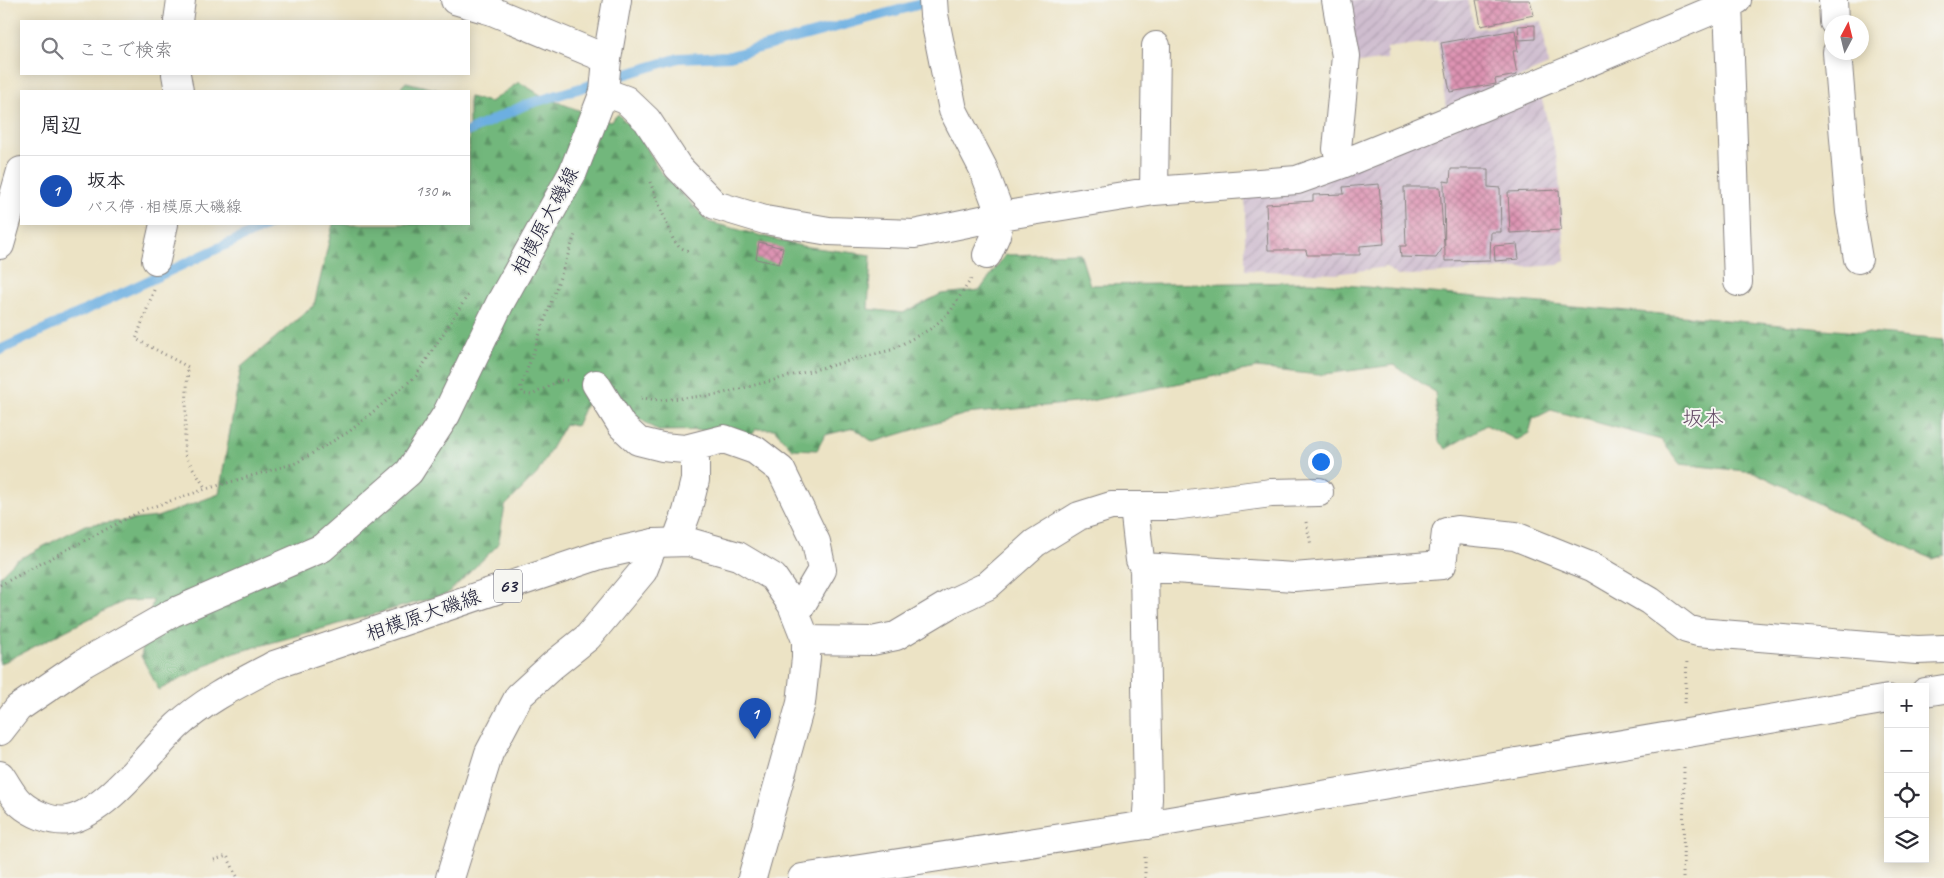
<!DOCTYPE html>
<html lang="ja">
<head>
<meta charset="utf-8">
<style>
	body { margin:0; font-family:Caveat,"Klee One",sans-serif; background:#f7f7f7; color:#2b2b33 }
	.controls { position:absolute; right:15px; bottom:15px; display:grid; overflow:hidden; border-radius:0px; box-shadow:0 2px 12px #0003 }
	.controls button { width:45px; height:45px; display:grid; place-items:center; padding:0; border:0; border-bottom:1px solid #e1e1e2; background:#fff; color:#2b2b33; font:25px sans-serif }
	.compass { position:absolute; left:1824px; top:15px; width:45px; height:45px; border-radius:50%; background:#fff; box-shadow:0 2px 12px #0003; rotate:7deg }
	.you { position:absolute; left:1320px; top:461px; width:18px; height:18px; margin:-12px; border:4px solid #fff; border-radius:50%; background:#1a73e8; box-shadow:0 0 0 8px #1a73e833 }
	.badge { display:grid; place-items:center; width:32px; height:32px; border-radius:50%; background:#0b8043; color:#fff; font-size:16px; font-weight:700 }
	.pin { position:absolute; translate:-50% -41px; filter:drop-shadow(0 1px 2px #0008) }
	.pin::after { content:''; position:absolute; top:26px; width:18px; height:15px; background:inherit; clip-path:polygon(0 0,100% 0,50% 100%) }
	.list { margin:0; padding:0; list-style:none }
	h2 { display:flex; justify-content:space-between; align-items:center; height:65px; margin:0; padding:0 20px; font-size:21px }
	h2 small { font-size:16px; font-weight:400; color:#7c7c81 }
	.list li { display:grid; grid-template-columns:32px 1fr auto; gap:15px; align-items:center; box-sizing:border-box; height:70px; padding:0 20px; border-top:1px solid #e1e1e2 }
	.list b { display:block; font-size:19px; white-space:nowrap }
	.list p { margin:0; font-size:16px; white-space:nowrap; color:#7c7c81 }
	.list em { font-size:16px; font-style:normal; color:#7c7c81 }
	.icon { flex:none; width:28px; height:28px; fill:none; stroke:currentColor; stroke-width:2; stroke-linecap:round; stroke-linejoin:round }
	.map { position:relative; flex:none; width:1944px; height:878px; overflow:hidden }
	.search { position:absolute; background:#fff; box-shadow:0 2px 12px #0003; left:20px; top:20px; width:450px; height:55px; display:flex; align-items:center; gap:12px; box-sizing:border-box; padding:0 18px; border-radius:0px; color:#7c7c81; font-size:19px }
	.panel { position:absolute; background:#fff; box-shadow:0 2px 12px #0003; left:20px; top:90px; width:450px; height:135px; border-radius:0px }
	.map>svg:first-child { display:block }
</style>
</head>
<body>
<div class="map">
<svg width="1944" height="878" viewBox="0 0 1944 878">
	<defs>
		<pattern id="industrial-furrows" width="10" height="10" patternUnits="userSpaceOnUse" patternTransform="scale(1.25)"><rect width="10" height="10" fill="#cfbdcf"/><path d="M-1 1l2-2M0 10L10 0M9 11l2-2" fill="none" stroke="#b1a2b3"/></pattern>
		<pattern id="forest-firs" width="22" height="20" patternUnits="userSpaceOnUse" patternTransform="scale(1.25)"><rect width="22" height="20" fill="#72b77b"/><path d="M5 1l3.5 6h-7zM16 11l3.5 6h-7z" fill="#5d9466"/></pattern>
		<pattern id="building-cross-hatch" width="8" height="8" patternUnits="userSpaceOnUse" patternTransform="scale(1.25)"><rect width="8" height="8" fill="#dd93b2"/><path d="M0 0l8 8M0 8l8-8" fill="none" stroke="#b37892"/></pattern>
	</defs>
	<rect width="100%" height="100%" fill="#f6f6f2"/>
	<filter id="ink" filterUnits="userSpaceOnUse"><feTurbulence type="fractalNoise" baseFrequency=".02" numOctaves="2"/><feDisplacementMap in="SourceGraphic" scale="10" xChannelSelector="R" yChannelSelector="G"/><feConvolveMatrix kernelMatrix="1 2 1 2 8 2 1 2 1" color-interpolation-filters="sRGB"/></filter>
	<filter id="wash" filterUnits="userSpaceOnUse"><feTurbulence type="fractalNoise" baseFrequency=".0096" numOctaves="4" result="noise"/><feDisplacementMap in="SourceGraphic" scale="20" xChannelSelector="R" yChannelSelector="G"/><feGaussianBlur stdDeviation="1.12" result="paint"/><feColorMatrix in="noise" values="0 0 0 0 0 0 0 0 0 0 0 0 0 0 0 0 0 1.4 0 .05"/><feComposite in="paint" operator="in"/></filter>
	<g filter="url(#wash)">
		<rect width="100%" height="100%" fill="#ece3c5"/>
		<path fill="url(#industrial-furrows)" d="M1339,0H1468L1475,29L1542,21L1548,65L1446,110L1438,41L1387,48V59L1352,64Z
			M1540,92L1558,164L1565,260L1558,265L1397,276L1386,267L1336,274L1245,270V194Z"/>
		<path fill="url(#forest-firs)" stroke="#4a6c5b" d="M406,82L443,91H397Z
			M519,82L544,97L610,122L618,114L640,136L659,170L709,222L801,246L871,255L868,309L903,313L941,294L980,290L1005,255L1080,253L1090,285L1312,282L1944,340V555L1932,559L1754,472L1680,464L1661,440L1551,410L1533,419L1529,433L1517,440L1486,425L1446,449L1439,442L1435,392L1394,365L1318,375L1256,368L1085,402L966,414L873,442L854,428L825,435L817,450L792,449L774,429H756L751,437L725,430L658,431L633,414L591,393L576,426L565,424L537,474L505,506L498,545L447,594L227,655L159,690L141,656L153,600L124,601L0,664V576L15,561L85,525L157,517L219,494L241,367L314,305L333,224H469V97L490,102Z"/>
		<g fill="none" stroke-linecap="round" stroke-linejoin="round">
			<path stroke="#6cafe1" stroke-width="10" d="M469,131L525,105L679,58L730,56L932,1
				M0,350L270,224"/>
		</g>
		<g id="blocks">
			<path fill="url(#building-cross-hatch)" d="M1476,0H1530L1534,15L1481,26Z
				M1535,25V39L1519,40L1518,26Z
				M1515,30L1518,51H1513L1517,75L1495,79L1496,84L1450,92L1441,43Z
				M1451,169H1488V187L1500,188L1501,232H1491L1490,260L1445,261L1444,181L1450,182Z
				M1379,184L1384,244L1360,246V255H1307L1306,250H1268L1266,204L1313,201V195L1344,194L1343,187Z
				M1404,187H1440L1444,246L1436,258L1401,257L1400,246H1406Z
				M1559,190L1561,230L1510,233L1508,192Z
				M759,242L783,248L779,264L756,259Z
				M1517,244L1519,259L1495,261L1494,246Z"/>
		</g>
	</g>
	<g filter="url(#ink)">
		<use href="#blocks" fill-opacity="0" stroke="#878280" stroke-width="1"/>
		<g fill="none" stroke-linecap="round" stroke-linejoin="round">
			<g stroke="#878280" stroke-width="30">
				<path id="minor" d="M455,0L492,11L607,59
					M933,0L934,15L953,110L983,168L1001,216L996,235L987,255
					M1336,0L1346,56L1337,149L1342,164
					M1833,0L1834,22
					M1728,3L1738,282
					M178,21L181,0
					M1837,52L1850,212L1858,259
					M176,74L179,91
					M604,92L626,100L647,120L678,167L715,205L765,220L829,231L914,234L1001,216L1154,191L1297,180L1342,164L1482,107L1737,0
					M1154,191L1156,46
					M0,245L21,171
					M156,260L164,224
					M596,384L622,426L638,441L662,447L685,449L724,439L755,450L781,470L816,542L822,570L796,614
					M1134,507L1140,560L1144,567L1148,799L1146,825
					M676,542L687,512L695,480V447
					M1144,567L1294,577L1442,565L1446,532L1457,530L1515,536L1592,567L1650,601L1687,629L1698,632L1917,650L1944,649
					M806,640L872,641L896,636L953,602L987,586L1035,543L1079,516L1111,506H1173L1271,493L1319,492
					M1925,692L1944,689
					M450,878L489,753L519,696L553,665L588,637L643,571L654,543
					M802,878L1146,825L1888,699"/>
			</g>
			<g stroke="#878280" stroke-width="30">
				<path id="major" d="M0,731L18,708L84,663L172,613L322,548L409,472L446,415L500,303L573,172L604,92L607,59L617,0
					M0,775C6,783 12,796 20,803C31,813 53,823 68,820C107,812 149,753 177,726C205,700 240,683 274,665L600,555L654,543L689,542L738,556L773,577L792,605L806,640V658L801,703L752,878"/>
			</g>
			<path stroke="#878280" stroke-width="3" stroke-dasharray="1 4" stroke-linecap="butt" d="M650,182L673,239L679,247L688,251
				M154,290L136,339L188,367L184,454L206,489
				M567,380H560L532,395L523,394L521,387L575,235
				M641,398L660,400L716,395L891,350L932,328L950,312L971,279
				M1306,522L1311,545
				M0,585L143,510L206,489L296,463L350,431L416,376L468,295
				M1685,703L1687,660
				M214,860L227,856L238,878
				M1145,878V856
				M1683,878L1684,765"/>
			<use href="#minor" stroke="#fff" stroke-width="28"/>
			<use href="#major" stroke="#fff" stroke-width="28"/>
		</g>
	</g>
	<g text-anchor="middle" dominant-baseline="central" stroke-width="4" stroke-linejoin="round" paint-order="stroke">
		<rect fill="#f6f6f2" stroke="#626272" stroke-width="1" x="494" y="569.5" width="28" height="33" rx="4"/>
		<g font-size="19" font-weight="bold" fill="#22223b">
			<text x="508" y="586">63</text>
		</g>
		<g font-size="20" fill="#22223b" stroke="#f6f6f2">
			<text transform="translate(545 221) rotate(-62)">相模原大磯線</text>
			<text transform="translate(423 615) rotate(-19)">相模原大磯線</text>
		</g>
		<g font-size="21" fill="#634a65" stroke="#f6f6f2">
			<text x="1703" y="418">坂本</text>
		</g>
	</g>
</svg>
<div class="controls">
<button>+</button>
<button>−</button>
<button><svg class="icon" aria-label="locate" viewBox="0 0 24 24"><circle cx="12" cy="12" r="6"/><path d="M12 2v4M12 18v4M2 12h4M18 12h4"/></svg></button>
<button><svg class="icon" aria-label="layers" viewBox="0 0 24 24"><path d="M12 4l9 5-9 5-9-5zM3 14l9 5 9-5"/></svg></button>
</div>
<svg class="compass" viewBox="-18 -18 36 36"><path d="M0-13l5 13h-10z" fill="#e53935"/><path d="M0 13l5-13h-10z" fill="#7c7c81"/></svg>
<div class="you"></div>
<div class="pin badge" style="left:755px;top:739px;background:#1a4fb4">1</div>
<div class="search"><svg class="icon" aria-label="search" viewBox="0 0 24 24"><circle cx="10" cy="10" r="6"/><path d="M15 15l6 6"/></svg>ここで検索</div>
<section class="panel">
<h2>周辺<small></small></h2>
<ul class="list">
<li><span class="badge" style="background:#1a4fb4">1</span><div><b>坂本</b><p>バス停 · 相模原大磯線</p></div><em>130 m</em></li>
</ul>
</section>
</div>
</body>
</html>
